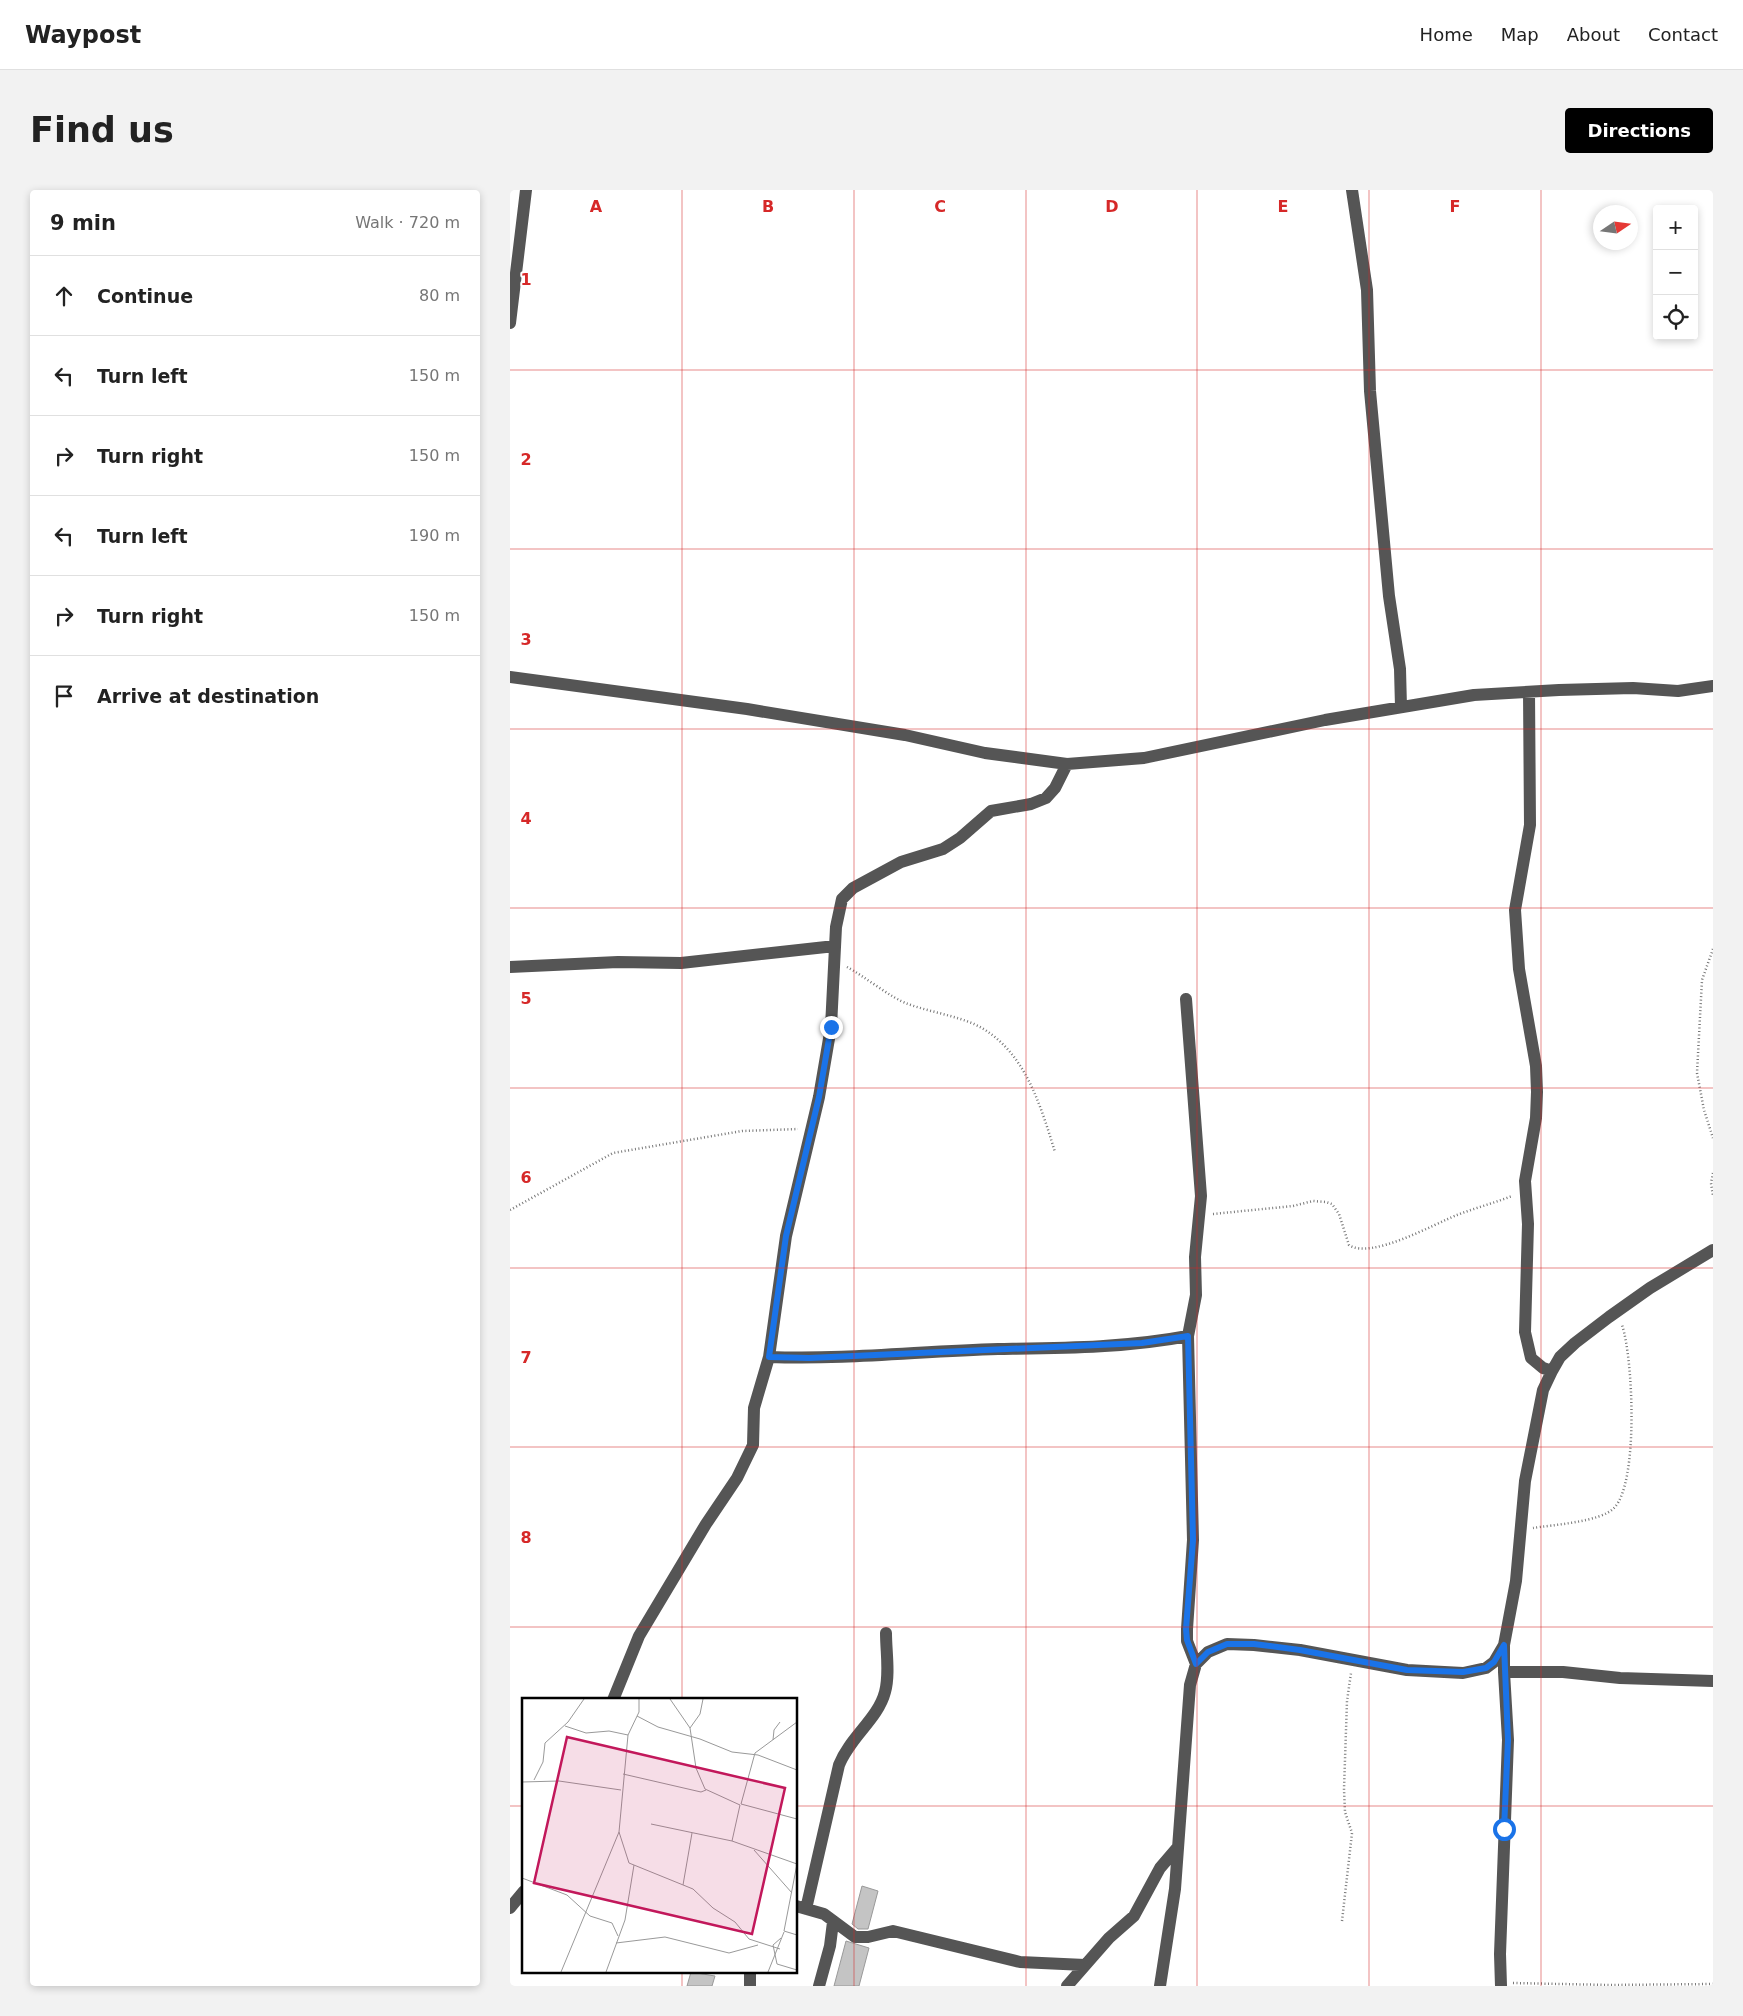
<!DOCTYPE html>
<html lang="en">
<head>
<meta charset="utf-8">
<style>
	body { margin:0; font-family:"DejaVu Sans",sans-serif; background:#f2f2f2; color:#222 }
	.controls { position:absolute; right:15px; top:15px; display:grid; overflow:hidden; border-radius:5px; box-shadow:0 2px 8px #0003 }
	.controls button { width:45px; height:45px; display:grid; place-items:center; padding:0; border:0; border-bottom:1px solid #e0e0e0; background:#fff; color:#222; font:25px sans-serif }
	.compass { position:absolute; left:1083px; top:15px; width:45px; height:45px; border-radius:50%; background:#fff; box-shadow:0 2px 8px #0003; rotate:77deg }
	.stop { position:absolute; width:15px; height:15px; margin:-11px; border:4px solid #1a73e8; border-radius:50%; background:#fff }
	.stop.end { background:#1a73e8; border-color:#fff; box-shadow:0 1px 5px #0008 }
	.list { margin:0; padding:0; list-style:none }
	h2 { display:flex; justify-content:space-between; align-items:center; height:65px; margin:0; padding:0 20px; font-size:21px }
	h2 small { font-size:16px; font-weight:400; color:#767676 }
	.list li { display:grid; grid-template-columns:32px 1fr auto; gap:15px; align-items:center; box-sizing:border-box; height:80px; padding:0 20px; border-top:1px solid #e0e0e0 }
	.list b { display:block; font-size:19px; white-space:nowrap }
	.list em { font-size:16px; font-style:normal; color:#767676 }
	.icon { flex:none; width:28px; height:28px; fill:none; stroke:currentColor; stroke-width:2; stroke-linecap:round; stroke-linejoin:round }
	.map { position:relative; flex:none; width:1203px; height:1796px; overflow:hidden; border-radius:5px }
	header { display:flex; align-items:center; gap:30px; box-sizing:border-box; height:70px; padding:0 25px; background:#fff; border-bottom:1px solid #e0e0e0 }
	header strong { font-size:24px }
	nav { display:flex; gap:28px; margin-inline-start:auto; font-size:18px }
	.intro { display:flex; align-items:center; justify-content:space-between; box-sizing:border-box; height:120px; padding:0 30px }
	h1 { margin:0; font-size:35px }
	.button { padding:12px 22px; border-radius:5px; background:#000; color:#fff; font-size:18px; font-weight:700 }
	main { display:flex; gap:30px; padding:0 30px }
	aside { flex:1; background:#fff; border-radius:5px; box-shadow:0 2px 8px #0003 }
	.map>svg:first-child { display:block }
</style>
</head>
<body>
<header>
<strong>Waypost</strong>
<nav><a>Home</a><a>Map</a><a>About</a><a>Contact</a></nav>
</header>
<div class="intro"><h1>Find us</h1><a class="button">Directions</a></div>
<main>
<aside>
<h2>9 min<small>Walk · 720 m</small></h2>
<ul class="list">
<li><svg class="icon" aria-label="ahead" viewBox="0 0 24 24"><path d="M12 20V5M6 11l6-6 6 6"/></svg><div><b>Continue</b></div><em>80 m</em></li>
<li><svg class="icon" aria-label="left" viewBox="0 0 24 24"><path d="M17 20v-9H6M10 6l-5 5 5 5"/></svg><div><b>Turn left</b></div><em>150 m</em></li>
<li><svg class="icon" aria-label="right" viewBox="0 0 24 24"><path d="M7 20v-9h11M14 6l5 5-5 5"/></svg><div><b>Turn right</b></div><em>150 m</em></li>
<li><svg class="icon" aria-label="left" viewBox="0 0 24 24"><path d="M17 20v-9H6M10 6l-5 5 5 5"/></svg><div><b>Turn left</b></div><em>190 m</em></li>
<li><svg class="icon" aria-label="right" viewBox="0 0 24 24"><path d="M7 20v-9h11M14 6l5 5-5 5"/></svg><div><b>Turn right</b></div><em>150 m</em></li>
<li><svg class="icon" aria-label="arrive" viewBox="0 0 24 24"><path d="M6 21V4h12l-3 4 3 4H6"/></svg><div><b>Arrive at destination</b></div></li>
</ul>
</aside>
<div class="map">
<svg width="1203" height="1796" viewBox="0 0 1203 1796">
	<rect width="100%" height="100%" fill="#fff"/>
	<path fill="#c4c4c4" stroke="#999" d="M352,1696L368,1701L358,1739H348L342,1734Z
		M336,1751L359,1758L349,1796H324Z
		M181,1782L205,1786L202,1796H177Z"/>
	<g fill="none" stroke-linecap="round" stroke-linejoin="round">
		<path stroke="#777" stroke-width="2.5" stroke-dasharray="1 2.5" stroke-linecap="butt" d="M1203,759L1192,790L1187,883L1194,920L1203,948
			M337,777C354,786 381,808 398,814C420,822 443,825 464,834C514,857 530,914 545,962
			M1203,983L1201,993L1203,1006
			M0,1020L103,963L232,941L288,939
			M703,1024L783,1016L803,1011L816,1012L822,1014L829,1024L839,1055C861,1070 924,1034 947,1025C965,1018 984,1013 1002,1006
			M1023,1338C1041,1335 1091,1332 1104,1318C1129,1293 1123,1167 1112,1135
			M832,1731L842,1643L835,1622L834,1599L837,1511L841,1483
			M1003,1793L1099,1795L1203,1794"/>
		<path stroke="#555" stroke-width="12" d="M842,0L857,100L860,201L879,406L890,479L891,517
			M0,133L16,0
			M0,487L237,519L395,545L475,563L557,574L634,568L815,530L964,505L1049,500L1123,498L1168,501L1203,496
			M1019,502L1020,635L1005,720L1009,779L1026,876L1027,902L1026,928L1015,991L1018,1034L1015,1142L1021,1168L1033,1178L1042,1181
			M0,777L108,772L171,773L325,756
			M676,809L691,1006L685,1067L686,1105L678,1146L683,1350L677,1439V1451L686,1474
			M259,1167C336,1170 412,1161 488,1159C551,1158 615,1158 678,1146
			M994,1482H1053L1110,1488L1203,1491
			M103,1510L129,1446L196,1334L227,1288L243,1255L244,1218L259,1167L276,1046L309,907L321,837L326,737L332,709L343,698L391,672L433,659L450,648L481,621L521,614L536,608L545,598L557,574
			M286,1716L314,1724L345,1747H358L383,1741L510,1772L575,1775
			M0,1718L14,1701
			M296,1719L329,1575C340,1547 368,1529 375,1502C380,1484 376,1462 376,1443
			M240,1796V1782
			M309,1796L320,1756L323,1732
			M557,1796L599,1748L624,1726L650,1678L668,1657
			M650,1796L665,1699L680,1495L686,1474L698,1462L717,1454L744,1455L790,1460L897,1480L953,1483L976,1478L984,1472L994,1455L1006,1391L1015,1291L1033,1200L1042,1181L1050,1167L1065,1153L1099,1127L1140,1098L1203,1060
			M991,1796L990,1764L998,1550L994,1482V1456"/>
	</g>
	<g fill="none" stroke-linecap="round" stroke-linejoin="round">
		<path stroke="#1a73e8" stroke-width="6" d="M321,837L309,907L276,1046L259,1167L299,1168L632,1153L678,1146L683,1350L676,1439L677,1450L686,1474L698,1462L717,1454H744L790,1460L897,1480L953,1482L976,1478L984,1472L994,1455L998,1550L994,1639"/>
	</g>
	<path fill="none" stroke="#d62828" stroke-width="1" stroke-opacity="0.55" d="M172,0V1510M344,0V1796M516,0V1796M687,0V1796M859,0V1796M1031,0V1796M0,180H1203M0,359H1203M0,539H1203M0,718H1203M0,898H1203M0,1078H1203M0,1257H1203M0,1437H1203M0,1616H14M286,1616H1203M172,1782V1796"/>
	<g transform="translate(12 1508)">
		<rect width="275" height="275" fill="#fff"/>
		<path fill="none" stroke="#999" stroke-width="1" d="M148,1L168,30L174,70L183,91L218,107L210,143L275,166M115,18L136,29L178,41L210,54L236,57L275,72M43,28L64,35L87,33L106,37M168,30L178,16L181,1M251,42L252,32L258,24M101,76L179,94L184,92M12,82L21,64L23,45L46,24L62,1M0,84L37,83L99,92M219,106L233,55L275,24M219,106L275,121M129,126L210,143M97,134L107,165L171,191L191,210L213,224L227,241L258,251M232,152L270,195M275,166L262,233L275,237M0,180L45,197L68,218L90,225L96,238M161,187L170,135M259,240L251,247L255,266L275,272M94,245L143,239L207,255L236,247M39,274L97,134L106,37L117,14V1M84,274L103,222L112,167M246,274L262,234"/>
		<path fill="#c2185b" fill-opacity="0.15" stroke="#c2185b" stroke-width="2.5" d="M45,39L263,90L230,236L12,185Z"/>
		<rect width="275" height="275" fill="none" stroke="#000" stroke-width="2.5"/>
	</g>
	<g font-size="16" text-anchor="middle" font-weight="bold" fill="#d62828" stroke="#fff" stroke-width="4" stroke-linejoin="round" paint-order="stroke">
		<text x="86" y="22">A</text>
		<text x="258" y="22">B</text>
		<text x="430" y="22">C</text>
		<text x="602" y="22">D</text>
		<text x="773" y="22">E</text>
		<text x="945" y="22">F</text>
		<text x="16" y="95">1</text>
		<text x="16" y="275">2</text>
		<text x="16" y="455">3</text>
		<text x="16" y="634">4</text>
		<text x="16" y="814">5</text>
		<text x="16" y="993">6</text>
		<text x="16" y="1173">7</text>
		<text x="16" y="1353">8</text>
	</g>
</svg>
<div class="controls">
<button>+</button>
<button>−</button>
<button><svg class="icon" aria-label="locate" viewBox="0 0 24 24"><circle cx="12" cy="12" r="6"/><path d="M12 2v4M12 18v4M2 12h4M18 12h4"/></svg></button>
</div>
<svg class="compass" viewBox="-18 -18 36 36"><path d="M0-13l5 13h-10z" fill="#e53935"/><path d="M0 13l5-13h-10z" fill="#767676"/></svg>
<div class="stop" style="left:994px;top:1639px"></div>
<div class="stop end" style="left:321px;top:837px"></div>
</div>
</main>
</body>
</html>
